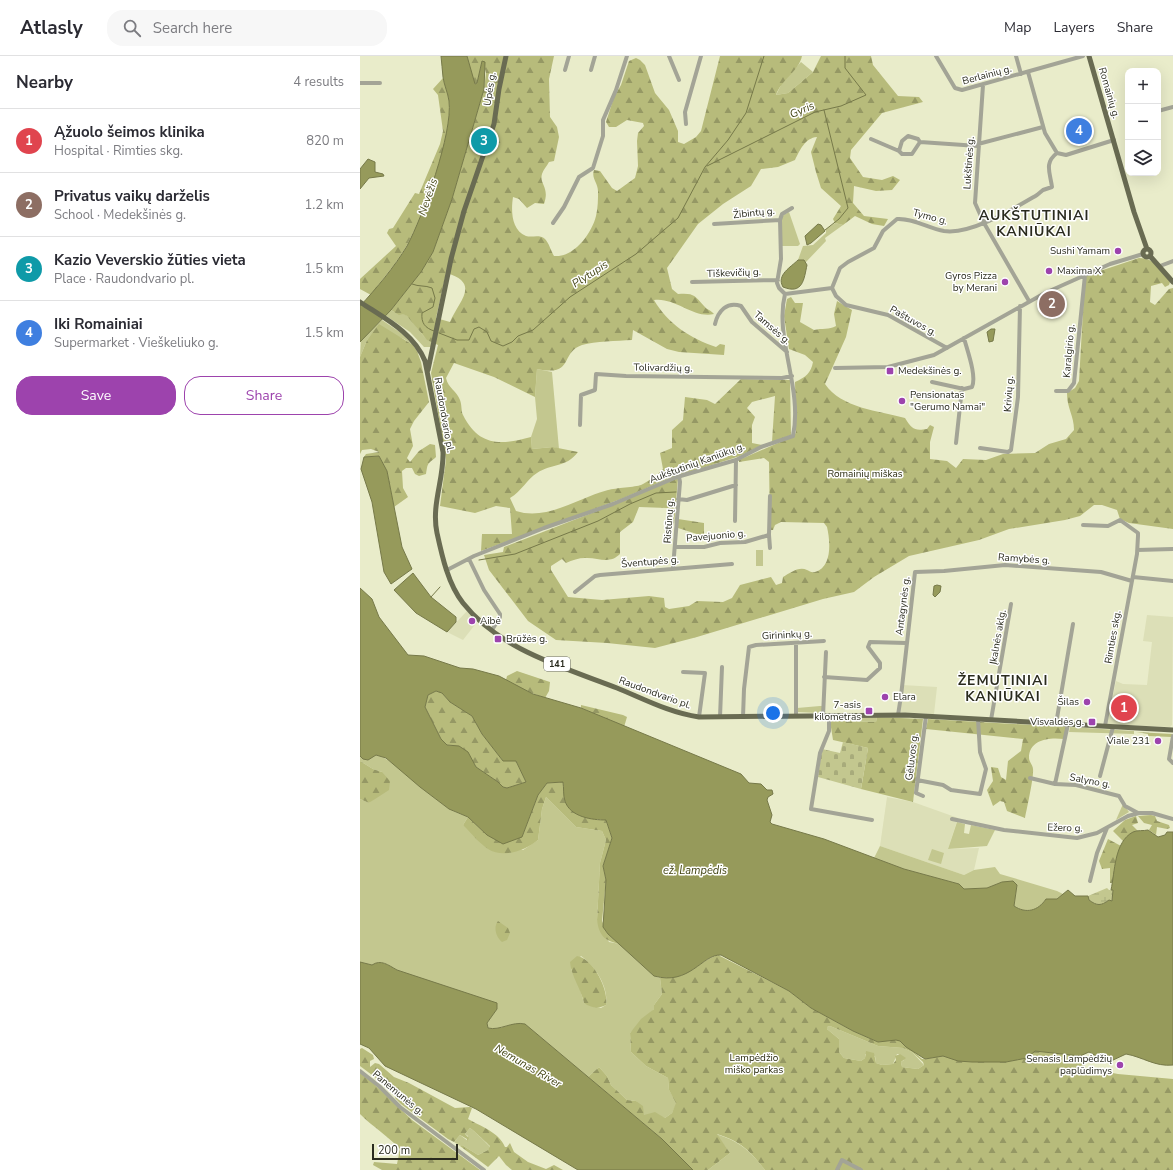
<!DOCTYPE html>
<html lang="en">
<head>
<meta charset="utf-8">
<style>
	body { margin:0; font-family:"Nunito Sans",sans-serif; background:#f7f7f7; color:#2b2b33 }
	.controls { position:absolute; right:12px; top:12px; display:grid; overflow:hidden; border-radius:8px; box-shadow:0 4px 16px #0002 }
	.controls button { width:36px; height:36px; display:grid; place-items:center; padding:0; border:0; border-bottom:1px solid #e1e1e2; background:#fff; color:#2b2b33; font:20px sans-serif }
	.scale { position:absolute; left:12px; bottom:10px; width:86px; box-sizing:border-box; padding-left:4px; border:2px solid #2a2b1e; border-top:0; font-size:11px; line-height:14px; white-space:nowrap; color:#2a2b1e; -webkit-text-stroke:3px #fff; paint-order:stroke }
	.you { position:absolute; left:413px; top:657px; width:14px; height:14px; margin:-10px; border:3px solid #fff; border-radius:50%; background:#1a73e8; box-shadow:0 0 0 6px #1a73e833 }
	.badge { display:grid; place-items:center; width:26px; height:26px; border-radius:50%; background:#9d43ad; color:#fff; font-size:13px; font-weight:700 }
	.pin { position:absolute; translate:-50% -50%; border:2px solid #fff; box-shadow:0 1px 4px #0006 }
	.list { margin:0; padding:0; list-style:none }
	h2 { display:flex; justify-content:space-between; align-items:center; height:52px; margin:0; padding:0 16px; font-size:17px }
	h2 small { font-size:13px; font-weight:400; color:#7c7c81 }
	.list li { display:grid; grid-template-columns:26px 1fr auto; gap:12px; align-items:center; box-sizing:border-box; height:64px; padding:0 16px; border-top:1px solid #e1e1e2 }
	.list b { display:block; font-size:15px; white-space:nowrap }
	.list p { margin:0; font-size:13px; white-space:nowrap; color:#7c7c81 }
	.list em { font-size:13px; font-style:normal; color:#7c7c81 }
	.actions { display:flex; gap:8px; padding:12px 16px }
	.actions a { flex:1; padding:9px 0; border:1px solid #9d43ad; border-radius:16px; text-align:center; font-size:14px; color:#9d43ad }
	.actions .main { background:#9d43ad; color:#fff }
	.icon { flex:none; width:22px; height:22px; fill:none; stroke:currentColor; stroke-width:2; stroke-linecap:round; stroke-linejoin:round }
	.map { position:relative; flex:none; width:813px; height:1114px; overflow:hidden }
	header { display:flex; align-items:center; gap:24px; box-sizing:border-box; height:56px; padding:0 20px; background:#fff; border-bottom:1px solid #e1e1e2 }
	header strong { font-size:19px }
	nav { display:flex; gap:22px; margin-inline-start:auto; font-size:14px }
	.search { width:280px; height:36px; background:#f7f7f7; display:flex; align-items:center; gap:10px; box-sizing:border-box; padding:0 14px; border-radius:16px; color:#7c7c81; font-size:15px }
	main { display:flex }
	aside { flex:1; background:#fff }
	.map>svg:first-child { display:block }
</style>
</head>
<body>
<header>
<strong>Atlasly</strong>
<div class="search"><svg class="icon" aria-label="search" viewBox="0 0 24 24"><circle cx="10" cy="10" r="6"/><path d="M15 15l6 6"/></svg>Search here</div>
<nav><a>Map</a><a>Layers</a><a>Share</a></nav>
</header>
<main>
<aside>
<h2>Nearby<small>4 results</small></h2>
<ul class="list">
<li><span class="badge" style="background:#e0444e">1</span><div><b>Ąžuolo šeimos klinika</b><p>Hospital · Rimties skg.</p></div><em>820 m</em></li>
<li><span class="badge" style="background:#8d6e63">2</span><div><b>Privatus vaikų darželis</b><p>School · Medekšinės g.</p></div><em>1.2 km</em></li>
<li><span class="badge" style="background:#0f9aa8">3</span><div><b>Kazio Veverskio žūties vieta</b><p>Place · Raudondvario pl.</p></div><em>1.5 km</em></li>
<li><span class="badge" style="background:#3f7fe0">4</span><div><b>Iki Romainiai</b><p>Supermarket · Vieškeliuko g.</p></div><em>1.5 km</em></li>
</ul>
<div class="actions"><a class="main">Save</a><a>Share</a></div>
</aside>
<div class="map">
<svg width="813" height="1114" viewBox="0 0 813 1114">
	<defs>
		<pattern id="forest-firs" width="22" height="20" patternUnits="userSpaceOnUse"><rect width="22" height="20" fill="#b7bb7b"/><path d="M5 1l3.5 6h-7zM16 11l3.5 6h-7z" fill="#959864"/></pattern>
		<pattern id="wetland-marsh" width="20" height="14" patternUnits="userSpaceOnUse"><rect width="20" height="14" fill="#c3c78f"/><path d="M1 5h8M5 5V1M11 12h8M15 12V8" fill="none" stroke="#a8ab7b"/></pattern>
		<pattern id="cemetery-stones" width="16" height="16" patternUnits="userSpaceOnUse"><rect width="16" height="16" fill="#c3c78f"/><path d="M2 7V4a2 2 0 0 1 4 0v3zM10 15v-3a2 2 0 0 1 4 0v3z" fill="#a8ab7b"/></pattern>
	</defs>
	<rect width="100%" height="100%" fill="#e9ecca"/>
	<path fill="#dcdfb7" d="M107,555L117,566L103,584L87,576Z
		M787,559L813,561L812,669L810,671L747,668L756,625L763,628L787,629L792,586L783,585Z
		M542,629L577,631L574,658L538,656Z
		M527,741L553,746L598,762L588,793L619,792L614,814L604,819L520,790Z"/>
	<path fill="#c3c78f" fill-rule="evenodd" d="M441,6L453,16L428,37L416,39L422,27Z
		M429,156L440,188L438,190H422V160Z
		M475,167L483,169L465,182L466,185L446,206L438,204L443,190L453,189L466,177V173Z
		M31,254C36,258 41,256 46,259C56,266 60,281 72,286L71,291H64L50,276L25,259Z
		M22,264L41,277L53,289L44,283L17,272L7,284L0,301L1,284Z
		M177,313L192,316L199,393L193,391L172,393L171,381L177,363L175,341Z
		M396,494H403V510H396Z
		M460,650H462V656L459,657L437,656V652Z
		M517,661L516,666L470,665L471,662Z
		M710,671L773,675H774V678L709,676Z
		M16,699C31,700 72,742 88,752C94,756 101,758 108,761L103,769L163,794L178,784L182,753L186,741L216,771L242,775L246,784L240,807L237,864L249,886L260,888L294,920L300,922L302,938L294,949V953L270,977L271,996L286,1010L308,1022L309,1034L317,1047L312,1057L305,1062L284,1059L276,1045L267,1044L251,1029L247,1020L239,1011L228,1021L165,968C152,965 140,975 128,972L127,967L137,953L37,914C28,909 21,903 12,909L0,906V743L9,747L14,743L22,716L13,713L0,705V700L3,703ZM221,900C235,910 249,931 246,949L241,952L224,947L219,930L211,913Z
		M763,748L769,756L756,764Z
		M597,766L605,768L604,777L609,778L611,769L635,774L627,790L588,793Z
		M520,790L604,819L614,814L635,811L640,818L697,835L703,838L697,843H686C678,855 667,858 654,850L657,829L642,826L627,832L604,833L599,828L544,813L514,802Z
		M572,793L584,797L581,808L568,804Z
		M470,970L518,990L543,992L552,996L564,1009L558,1013L542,1011L541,1006L544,1004L539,998H537L533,1008L522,1009L516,1007L515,1000L505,998V1002L501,1005L484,1002L479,996V983L467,973V971Z
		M110,1072C112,1073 128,1088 130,1091L128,1094L118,1099L102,1089L100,1090L94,1086L100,1079L108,1085V1080L105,1078Z
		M356,1078C381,1086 389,1094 405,1114H348L370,1097Z"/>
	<path fill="url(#forest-firs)" fill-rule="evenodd" d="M107,0H194L189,23L190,61L197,71L199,81L194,105L189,106C187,110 183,114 182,118C179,128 190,131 184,148L175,147L167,152L159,143L153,141C151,154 151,174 166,180C172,182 179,178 185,183C189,187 191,195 194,200C214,202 232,177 236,160C238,152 238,143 238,135C238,127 231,122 234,114L240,115L252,132L257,135L275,122L278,110L277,85L278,77L284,70L283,67L267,64L256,71H249L246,66L254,41L261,29L269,5L276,2L280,4L285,9L295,37L309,54L318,75V86L324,88L336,81L341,75L360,0H442C439,15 421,24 416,39L428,37L453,16L461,0H511L513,9L538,40L559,41L563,46L522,57L491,94L490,102L503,121L522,124L533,120L540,124L532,134L516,135L494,130L493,147L504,160L528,163L524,170L512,168L495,160L483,169L475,167L473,163L481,150L461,132L456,116L451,96L457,81C445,82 440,94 435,104L418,111L401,113L391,130L363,148L338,168L307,212L312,233L318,238C334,237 334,239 344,250C347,254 351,254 354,258C334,263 315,241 294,244C308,268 330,282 356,291L360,288L365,289L364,299L319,296L307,293L273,274L272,284C257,285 235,285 222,289C199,297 215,321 177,313L175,341L134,321L94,307L86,322C88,332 97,335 100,344C102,349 101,355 103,359C119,391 141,389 171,381L172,393L193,391L218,396C206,412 192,407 177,417C167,423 162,435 150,442L156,455C187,465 218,442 248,434C255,432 276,431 281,429C287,426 299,418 303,413L300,397L312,392V374L323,364L325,341L347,344L355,348L381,323L430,324L431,379L412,386L415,340L392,346L387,352L395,361L392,369V387L402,389L380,400L308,423L261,443L121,495L122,478H152L150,452L136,450L115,457L80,450L86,404L71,317L78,289L67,284L47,260L43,258L39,259L31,254L61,216L73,196L92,143L124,33L126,17L123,5H122L117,27H113ZM86,217C122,227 98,246 90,266L76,262Z
		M83,22C85,30 89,38 89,46C92,82 64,157 47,189C37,207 22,223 11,239L0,233V223L36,190L27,177L29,173L33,172L55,137L59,138L80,88L83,75L78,39L73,33Z
		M779,202C796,203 801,213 810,226L809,229L805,231L802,227L791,230L790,246L795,249L809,233L813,232V473L769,467L760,463L757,454L742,449H734L720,460L705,464L649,473L619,484L549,500L514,521L494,536L463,543L337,581L295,592L247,587L196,584L168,565L129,514L124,499L143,496L144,491L263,445L318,422L314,469L312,467V454L307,452L279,451L273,466L260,476V498C249,509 238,501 225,502C219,502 212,504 206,507L202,503L191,510V514L208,541L242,544L289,540L304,542L305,551L309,553L329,550L337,545L363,546L372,542L380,529L411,521L416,529L422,527L423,521C430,517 439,510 447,514C450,515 451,517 455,516C473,511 470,484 467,471L464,467L421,466L415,469L413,474H410L409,406L404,402L379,406V404L434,380L436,376L435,326C446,321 451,317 453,306L445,299L429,293L424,260L427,243L431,241L435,247H443L440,266L454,274C462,272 469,274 476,270L474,258L477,245L492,254L486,281L465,328C481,352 519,355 545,362C552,373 554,375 567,373L570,369L574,371L570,386V403L587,405L596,412L603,403L626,404L643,398L675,397L689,388L706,383L714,374C714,359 707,353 707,337L715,332L719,325L725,220Z
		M19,268L53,289L57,295L61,306L69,346L54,365L50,373L53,390L47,402L50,406L59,395L70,388L75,389L76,401C67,409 68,406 66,418L59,420L55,418L52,412H46L42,415L43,432L48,441L34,451L27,415L19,400L4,401L6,398L19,396L11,393L2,394L0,398V301L7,284Z
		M318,463L344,467V478L340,479L318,472Z
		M157,615L190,626L189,635L185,642L161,633L146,624L147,620Z
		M76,635L82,637L90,646L112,660L122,678L143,705H156L166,726L147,732L143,731L138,726L116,711L112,704L93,689H87L81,683L65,651L68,639Z
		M221,649L263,659L267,661L264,671L221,652Z
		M517,661L563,663L553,746L501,733L508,692L473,684L470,665L516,666Z
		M568,663L706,671L704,683C690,681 669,683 669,702C669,706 673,709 673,713C674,721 667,752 665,762L647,755L644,746L640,745L633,750L627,734L633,725L631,711L638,712L641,721L646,724L648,705L661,695L663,683L566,673Z
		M776,676L812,678V681L788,680V678Z
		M0,705L13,713L22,716L30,725L29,734L9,747L0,743Z
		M203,726L205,746L237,764H246L252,782L243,810L246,824L242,865L248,878L260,888C245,885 239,880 237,864L240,807L246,784L242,775L216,771L186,741L182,753L178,784C166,794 143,803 128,793C119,787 111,777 103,769L108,761L127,779L162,781L178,739L187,727Z
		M791,759L795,760L797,765L809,769L810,772L807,773L797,771L796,779L789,774L792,769L784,767L778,760Z
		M776,760L778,767L772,769L778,775L773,776L763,785L753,775L765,764Z
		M748,783L761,790L757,801L753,827H750V812L742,813L739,805Z
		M138,865L148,872L150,877L147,884L142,886C136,881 133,871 138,865Z
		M358,899L429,935L451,952L493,975L518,986L536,983L541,985L562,1003C570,1004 576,999 584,1000C612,1003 651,1014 675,995H678L720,1000L726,1012L758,1018L813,1023V1114H405C389,1094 382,1086 357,1078L370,1097L348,1114H333L302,1083L228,1021L239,1011L247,1020L251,1029L267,1044L276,1045L283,1050L284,1059L295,1056L305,1062L312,1057L316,1047L309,1034L308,1022L286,1010L271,996L270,977L281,963L294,953V949L302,938L300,922C334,922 333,908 358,899ZM470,970L518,990L543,992L552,996L563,1006L564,1009L558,1013L542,1011L541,1006L546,1002L540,998L535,1000L536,1004L533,1008L522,1009L516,1007L514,997L506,995L505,1002L501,1005L484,1002L479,996V983L467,973V971Z
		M217,900C233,902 249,934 246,949C239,953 231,952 224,947C221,933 211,920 210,906Z
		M2,992L13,999L14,1003L10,1005V1011L15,1007L19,1008L34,1021L49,1027L95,1052L110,1051L112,1052L108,1063C120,1070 139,1076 145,1091H147L150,1087L154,1096L168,1106L186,1113L194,1109L203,1114H152L146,1109L139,1100L128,1111L100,1090L102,1089L118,1099L128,1094L130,1090C128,1088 111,1072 110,1072L105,1078L109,1082L107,1086V1083L100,1079L94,1086L88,1083L41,1048L35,1042L37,1036L32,1032L28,1034L16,1022L0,1010V993Z
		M0,1017L10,1024L52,1064L120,1114H22L13,1109L14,1106L37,1108L40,1093C28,1080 13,1071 0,1058Z"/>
	<path fill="url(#wetland-marsh)" d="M747,832L749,834H753L752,845L749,844C741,850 737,850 729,844L728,840Z"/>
	<path fill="url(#cemetery-stones)" d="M483,686L508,692L501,733L458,721L462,693L480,697Z"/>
	<path fill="#969a5b" stroke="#767949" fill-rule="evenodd" d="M81,0H107L115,28L117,27L122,5L125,6L124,33L92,143L73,196L61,216L31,254L0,286V250C16,233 35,210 47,190C63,160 93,77 89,45C88,37 84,29 83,21C82,14 82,7 81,0Z
		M8,103L15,106V116L23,118L24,120L9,122L0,133V113Z
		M458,168L461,169L465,175L451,187L447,189L445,180Z
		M438,204H444L447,209C444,223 443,239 423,231C416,219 431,211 438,204Z
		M631,273H635L633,285L629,286L627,276Z
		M19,400L27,415L42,491L52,513L31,528L24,516L12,446L1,413L4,401Z
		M53,517L71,541L96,561V566L87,576L56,557L34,534Z
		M577,529L581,530L580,536L575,541L573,539L574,530Z
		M0,532L12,543L19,561L48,599L64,600L100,612L113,613L139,620L173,638L221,652L381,718L389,727L401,728L407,734H412L413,738L408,741L407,744L412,759L410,766L412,768L464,783L544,813L599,828L604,833L627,832L642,826L653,825L657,829L654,850C666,858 678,855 686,843H697L708,834L715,840H728L729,844C737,850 741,850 749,844L752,845L753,834H751C755,816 754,786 773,776C777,774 784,775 788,774L798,781L805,779L807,776H813V1009C795,1011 783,1001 766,998L751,1005L743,1004L729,996L720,1000L675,995L667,1002L646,1006H612L598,1005L583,1000L565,1003L546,991L540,985L536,984L518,986L493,975L451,952L429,935L361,899C342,898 330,930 294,920L248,878L243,871L246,824L243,810L252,782L246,764C232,764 210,761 205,745C203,740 204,732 203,726L187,727L178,739L162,781L143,788L127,779L108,761L89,753L60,731L26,702L16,699L8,704L3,703L0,700ZM76,635L82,637L90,646L112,660L122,678L143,705H156L166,726L147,732L143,731L138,726L116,711L108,696L99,690L87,689L81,683L65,651L68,639Z
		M0,906L12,909C21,903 28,909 37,914L137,947V953L127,967L128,972C140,975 152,965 165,968L302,1083L333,1114H218L116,1053L25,1010L9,992L0,988Z"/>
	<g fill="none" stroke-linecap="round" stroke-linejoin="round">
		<path stroke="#767949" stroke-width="1" d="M464,54L488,152L479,163L465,174
			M347,110L455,56L481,50L506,39L485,12V0
			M52,228C59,231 65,229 72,232L75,242L73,251L62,257C61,267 65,272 74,275
			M79,277L97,284H109L114,273L119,271L127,276L131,285L143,290L152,286L158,280L173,274L210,241L276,198L318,162L345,111L368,84L386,57L404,0
			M119,504L155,498L238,465L270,448L296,437L316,436
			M71,541L80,531"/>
		<path stroke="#a3a496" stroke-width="4" d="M309,0L319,24
			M576,0L595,32L602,34L723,0
			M656,0L661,18
			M205,14L209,0
			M231,14L235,0
			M668,16L685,77L697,97L706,99L754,84
			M0,27H20
			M623,29L615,147L624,167L669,245
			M798,55L813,51
			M326,68L325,56L341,0
			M511,83L539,95
			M560,86L552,98H542L539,95L542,85L548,80L558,83L560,86L618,90
			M618,88L683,71
			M420,164L421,203L417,227L419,232L425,238
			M193,167L204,151L219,121L233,112L243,80V64L256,34L267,0
			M354,168L420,164L422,158L432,152
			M800,210L813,205
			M332,226L418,224
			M472,232L480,212L488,206L514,192L523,175L537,163C553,162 568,172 584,175C611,179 653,153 677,139L683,134L692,131C690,116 684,107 697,97
			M425,238L472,232L476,240L486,249L528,259L587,292
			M355,268C358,255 367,245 381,250L392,266L427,296
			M475,312L528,311L574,299L685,237L750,208L783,198
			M572,326L604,333L612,331C617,320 607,294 604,282
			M696,335H708L714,327L725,219
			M220,369L221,339L235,334L236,318L266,320L422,322L432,320
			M596,387L602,332
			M620,392L648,396L651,394L658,341L660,250
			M318,443L327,444L376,429
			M375,465L376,404
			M723,469L748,470L760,464L778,477V480L777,498L745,670
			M409,479L410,440
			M315,491H344L360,487L385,486L409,479L410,492
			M777,494L813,493
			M109,503L124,534L140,558V561L132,574
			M313,512L320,426L319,421
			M87,514L114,500L184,472L253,448L317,421L376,404L401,391L433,380C443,332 414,282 425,238
			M773,521L813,525
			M215,536L235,520L240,519L372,508
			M323,616L345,617L339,661
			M464,621L507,624L520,612V607L508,591L510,586L546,587
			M538,659L541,640L555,516L584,515L645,509L741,516L772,525
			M436,660V588
			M463,660L466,596
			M469,660V675L460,697L451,753L512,764
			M360,661L362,611
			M383,661L384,633L389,591L396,589L464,585
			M631,664L651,548
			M696,668L713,568
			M813,680L809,703L813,707
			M740,720L753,671
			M670,722L695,728L716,729L759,740L765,750L778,757
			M557,724L583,729L591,734L620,738L626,713L620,696L618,663
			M695,728L708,668
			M563,740L556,737L566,660
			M592,763L644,774L717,782L737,777L768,760L779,757H792L813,763
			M730,825L737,797L747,772
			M0,1015L19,1030L40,1051L124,1114
			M477,1114L482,1104L501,1114"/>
		<path stroke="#696b52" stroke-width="5" d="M729,0L774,156L787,193
			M783 197a4 4 0 1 1 8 0a4 4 0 1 1-8 0Z
			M790,200L813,226
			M0,246C24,262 54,277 65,305L83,396C84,423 71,449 77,477C82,500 88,528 103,547C140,594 203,611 257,632C284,643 310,657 339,661L545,659L813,674
			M68,314L91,203L104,155L134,68L139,33L146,0"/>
	</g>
	<g fill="#9d43ad" stroke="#fff" stroke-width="1.5">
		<circle cx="758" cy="195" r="4"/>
		<circle cx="689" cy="215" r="4"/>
		<circle cx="645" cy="226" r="4"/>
		<rect x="526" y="311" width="8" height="8" rx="2"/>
		<circle cx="542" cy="345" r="4"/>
		<circle cx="112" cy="565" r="4"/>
		<rect x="134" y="579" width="8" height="8" rx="2"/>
		<circle cx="525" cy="641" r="4"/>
		<circle cx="727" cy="646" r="4"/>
		<rect x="505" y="651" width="8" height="8" rx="2"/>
		<rect x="728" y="662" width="8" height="8" rx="2"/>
		<circle cx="798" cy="685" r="4"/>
		<circle cx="760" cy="1009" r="4"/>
	</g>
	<g text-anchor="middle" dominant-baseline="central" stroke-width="3" stroke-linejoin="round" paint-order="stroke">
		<rect fill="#fff" stroke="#6a6b62" stroke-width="1" x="184" y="601" width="26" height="14" rx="3"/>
		<g font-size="9" font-weight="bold" fill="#2a2b1e">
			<text x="197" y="608">141</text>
		</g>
		<g font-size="10" fill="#2a2b1e" stroke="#fff">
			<text transform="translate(627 19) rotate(-15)">Berlainių g.</text>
			<text transform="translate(130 33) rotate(-81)">Upės g.</text>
			<text transform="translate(749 37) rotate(74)">Romainių g.</text>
			<text transform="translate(609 107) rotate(-86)">Lukštinės g.</text>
			<text transform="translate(394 157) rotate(-6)">Žibintų g.</text>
			<text transform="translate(570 161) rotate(15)">Tymo g.</text>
			<text transform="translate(374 217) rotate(-2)">Tiškevičių g.</text>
			<text transform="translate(553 265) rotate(29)">Paštuvos g.</text>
			<text transform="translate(412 272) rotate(41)">Tamsės g.</text>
			<text transform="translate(709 295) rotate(-85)">Karalgirio g.</text>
			<text transform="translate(303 312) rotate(1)">Tolivardžių g.</text>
			<text transform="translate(649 338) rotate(-86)">Krivių g.</text>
			<text transform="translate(84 359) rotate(80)">Raudondvario pl.</text>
			<text transform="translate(337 407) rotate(-20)">Aukštutinių Kaniūkų g.</text>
			<text transform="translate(309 465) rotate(-86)">Ristūnų g.</text>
			<text transform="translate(356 480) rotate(-5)">Pavejuonio g.</text>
			<text transform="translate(664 503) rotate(4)">Ramybės g.</text>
			<text transform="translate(290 506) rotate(-5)">Šventupės g.</text>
			<text transform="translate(543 550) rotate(-83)">Antagynės g.</text>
			<text transform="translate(427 579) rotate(-3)">Girininkų g.</text>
			<text transform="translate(638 581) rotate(-80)">Įkalnės aklg.</text>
			<text transform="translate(753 581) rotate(-80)">Rimties skg.</text>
			<text transform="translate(295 637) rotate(20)">Raudondvario pl.</text>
			<text transform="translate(552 701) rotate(-83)">Gėluvos g.</text>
			<text transform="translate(730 725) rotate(11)">Salyno g.</text>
			<text transform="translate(705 772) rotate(2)">Ežero g.</text>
			<text transform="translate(38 1037) rotate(40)">Panemunės g.</text>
		</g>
		<g font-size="10" fill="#2a2b1e" stroke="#fff" text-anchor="end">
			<text x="750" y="195">Sushi Yamam</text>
			<text x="697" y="215" text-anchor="start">Maxima X</text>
			<text x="637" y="220">Gyros Pizza<tspan x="637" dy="12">by Merani</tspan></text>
			<text x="538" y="315" text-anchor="start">Medekšinės g.</text>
			<text x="550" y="339" text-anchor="start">Pensionatas<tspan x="550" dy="12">"Gerumo Namai"</tspan></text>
			<text x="120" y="565" text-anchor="start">Aibė</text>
			<text x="146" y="583" text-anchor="start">Brūžės g.</text>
			<text x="533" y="641" text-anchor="start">Elara</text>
			<text x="719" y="646">Šilas</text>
			<text x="501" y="649">7-asis<tspan x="501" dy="12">kilometras</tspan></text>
			<text x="724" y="666">Visvaldės g.</text>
			<text x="790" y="685">Viale 231</text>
			<text x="752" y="1003">Senasis Lampėdžių<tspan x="752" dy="12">paplūdimys</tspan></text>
		</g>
		<g font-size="10" fill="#2c2d11" stroke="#fff">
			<text x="505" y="418">Romainių miškas</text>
			<text x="394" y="1002">Lampėdžio<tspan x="394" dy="12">miško parkas</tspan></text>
		</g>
		<g font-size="11" font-style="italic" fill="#434514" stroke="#fff">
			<text transform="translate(442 54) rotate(-24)">Gyris</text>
			<text transform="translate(68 141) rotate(-71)">Nevėžis</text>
			<text transform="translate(230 218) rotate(-33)">Plytupis</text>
			<text x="335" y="814">ež. Lampėdis</text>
			<text transform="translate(168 1010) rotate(30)">Nemunas River</text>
		</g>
		<g font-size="14" font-weight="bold" letter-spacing="1" fill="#2a2b1e" stroke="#fff">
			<text x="674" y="159">AUKŠTUTINIAI<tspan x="674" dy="16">KANIŪKAI</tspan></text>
			<text x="643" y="624">ŽEMUTINIAI<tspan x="643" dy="16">KANIŪKAI</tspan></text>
		</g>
	</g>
</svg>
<div class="controls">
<button>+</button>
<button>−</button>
<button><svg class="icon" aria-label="layers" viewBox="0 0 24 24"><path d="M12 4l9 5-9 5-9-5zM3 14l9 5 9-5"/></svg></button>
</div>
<div class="scale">200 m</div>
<div class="you"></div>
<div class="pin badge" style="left:764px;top:652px;background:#e0444e">1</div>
<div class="pin badge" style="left:692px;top:248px;background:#8d6e63">2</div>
<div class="pin badge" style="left:124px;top:85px;background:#0f9aa8">3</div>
<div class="pin badge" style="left:719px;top:75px;background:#3f7fe0">4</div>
</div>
</main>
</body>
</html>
